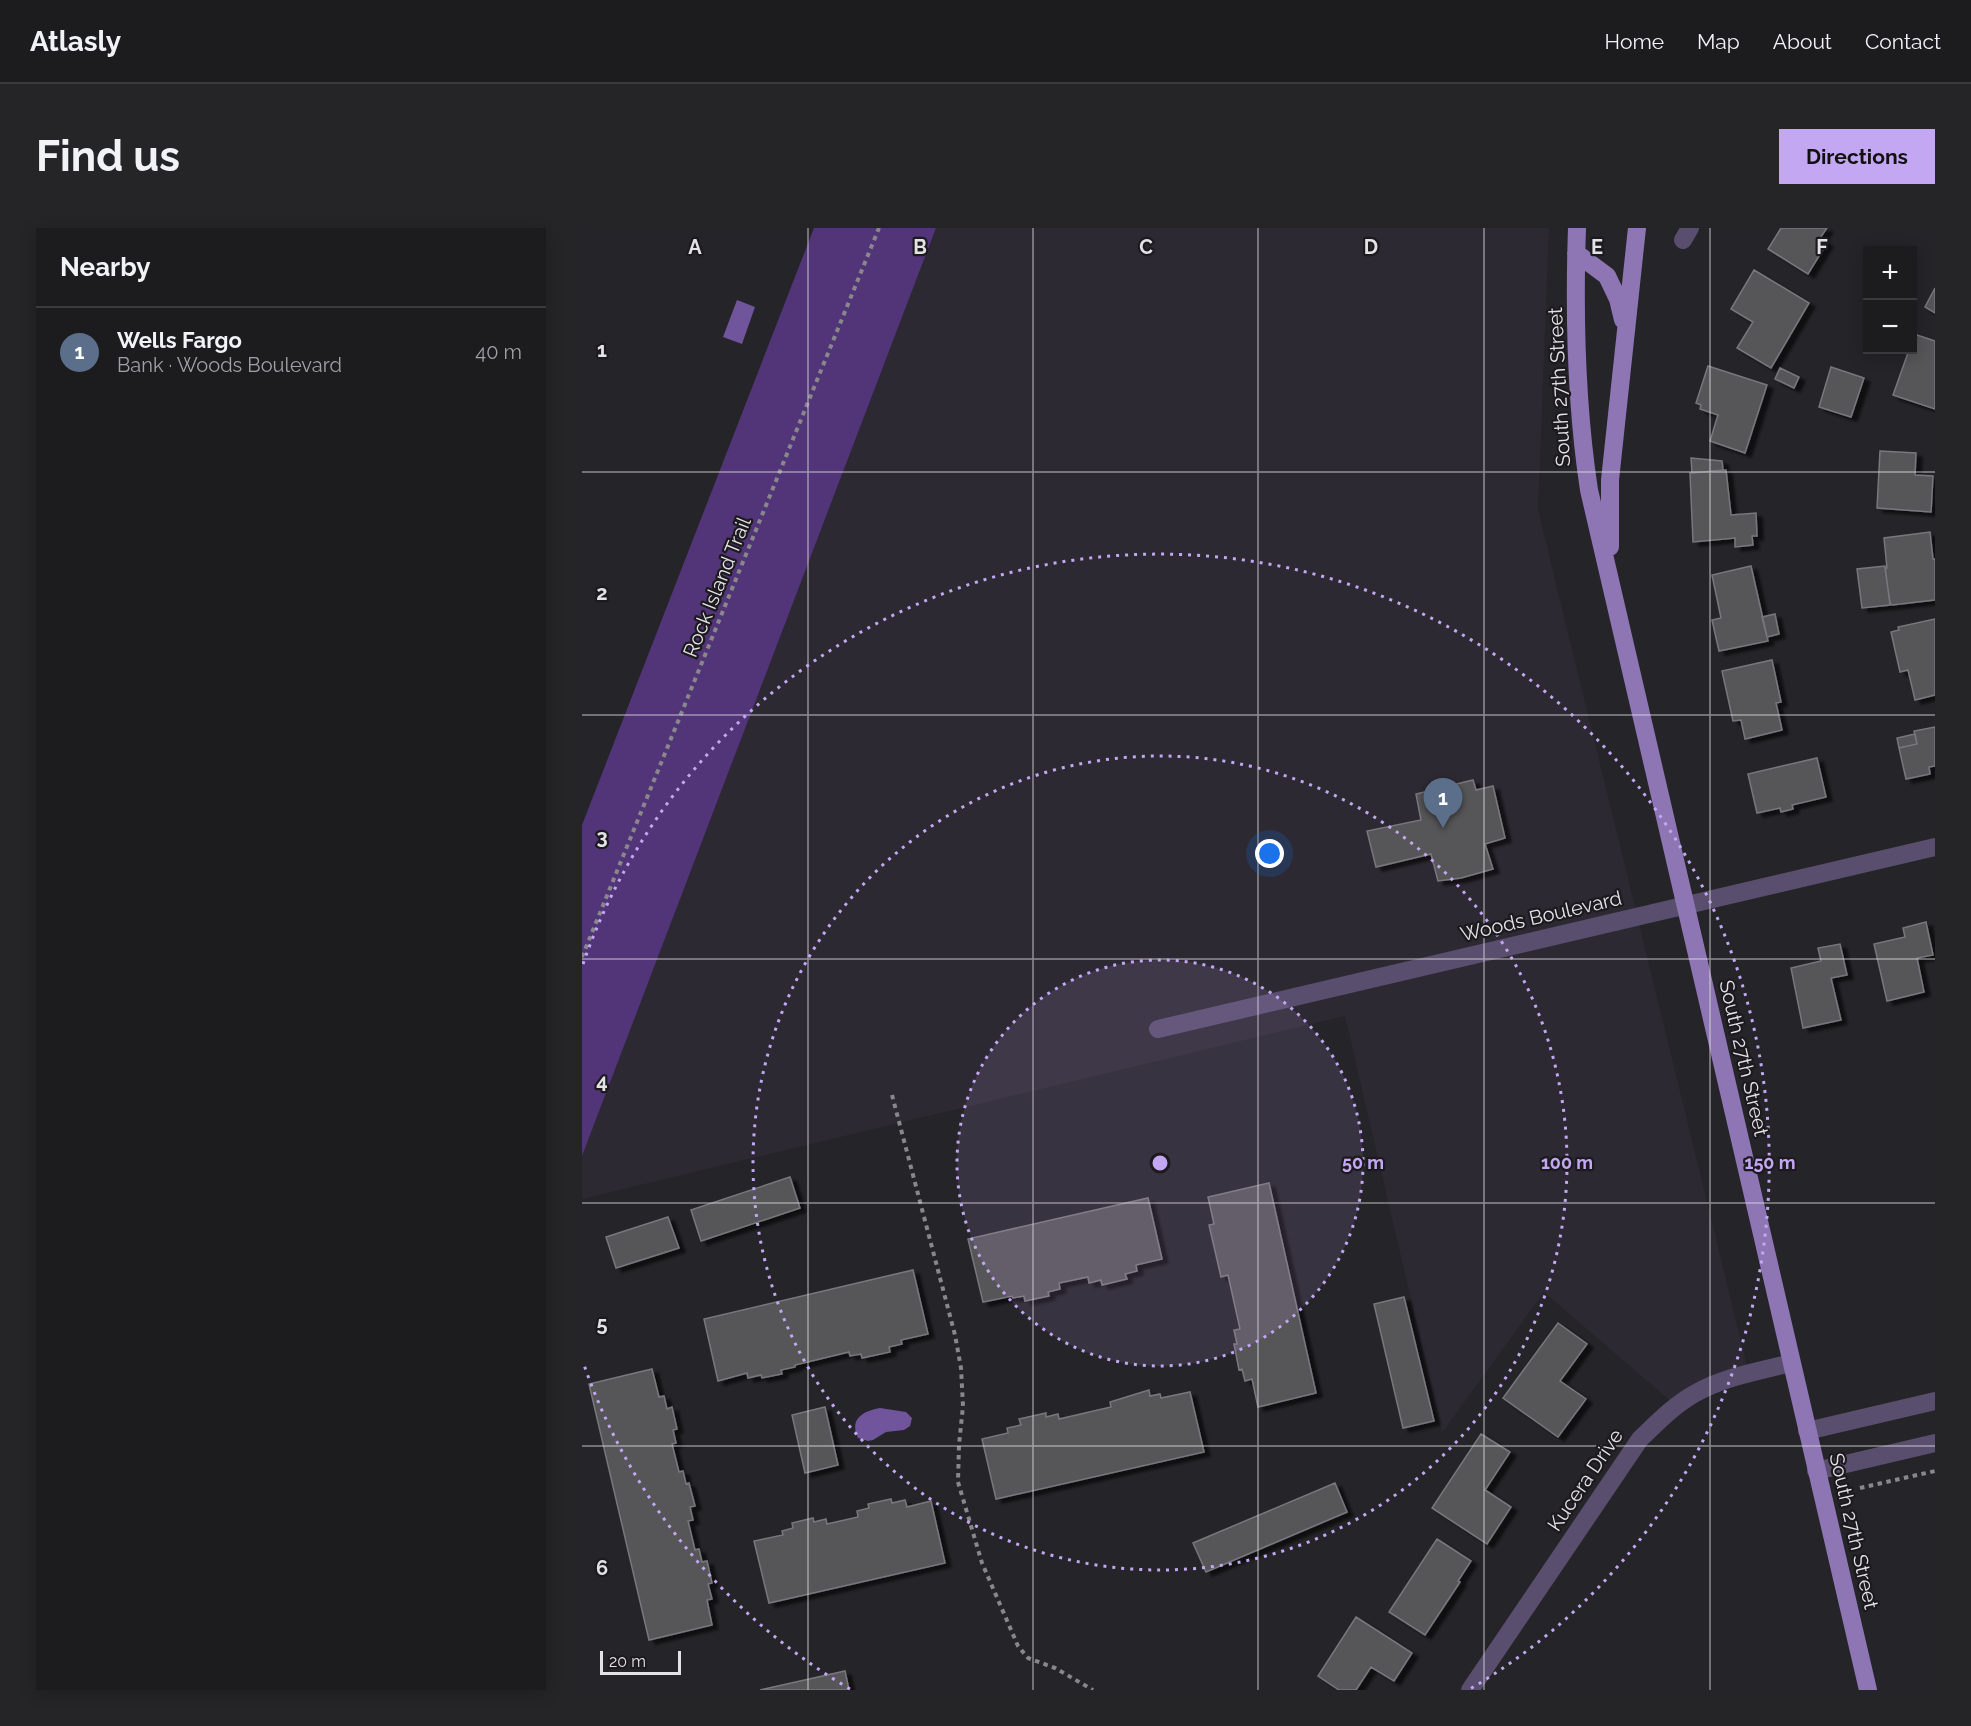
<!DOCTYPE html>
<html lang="en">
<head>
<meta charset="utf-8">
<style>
	body { margin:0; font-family:Raleway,sans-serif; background:#252427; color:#f1f3f6 }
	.controls { position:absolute; right:18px; top:18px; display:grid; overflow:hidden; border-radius:0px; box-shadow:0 3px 15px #0003 }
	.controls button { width:54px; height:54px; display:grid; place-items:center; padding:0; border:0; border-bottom:2px solid #3a393c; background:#1c1b1e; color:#f1f3f6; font:30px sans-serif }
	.scale { position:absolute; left:18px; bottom:15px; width:81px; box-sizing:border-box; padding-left:6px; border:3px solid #e3e2e5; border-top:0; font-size:16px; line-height:21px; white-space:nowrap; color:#e3e2e5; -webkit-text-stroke:4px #1c1a1e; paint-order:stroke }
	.you { position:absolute; left:688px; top:626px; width:21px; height:21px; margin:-15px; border:4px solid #fff; border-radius:50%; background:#1a73e8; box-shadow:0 0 0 9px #1a73e833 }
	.badge { display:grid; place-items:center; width:39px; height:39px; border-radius:50%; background:#c3a7f2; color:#fff; font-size:20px; font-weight:700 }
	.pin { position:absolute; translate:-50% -50px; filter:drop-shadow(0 2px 3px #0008) }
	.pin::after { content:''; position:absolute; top:32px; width:21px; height:18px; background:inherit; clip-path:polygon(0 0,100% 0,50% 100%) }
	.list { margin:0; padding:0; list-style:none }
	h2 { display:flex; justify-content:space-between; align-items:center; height:78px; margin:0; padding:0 24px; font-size:26px }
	h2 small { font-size:20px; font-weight:400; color:#a0a1a4 }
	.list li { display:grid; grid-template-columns:39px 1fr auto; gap:18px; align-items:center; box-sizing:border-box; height:90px; padding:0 24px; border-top:2px solid #3a393c }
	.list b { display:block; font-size:22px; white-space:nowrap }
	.list p { margin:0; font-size:20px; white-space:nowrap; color:#a0a1a4 }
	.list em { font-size:20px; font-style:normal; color:#a0a1a4 }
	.map { position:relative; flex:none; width:1353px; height:1462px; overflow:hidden; border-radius:0px }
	header { display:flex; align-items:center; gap:36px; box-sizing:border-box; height:84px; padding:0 30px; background:#1c1b1e; border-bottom:2px solid #3a393c }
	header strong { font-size:28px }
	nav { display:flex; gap:33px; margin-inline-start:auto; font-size:21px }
	.intro { display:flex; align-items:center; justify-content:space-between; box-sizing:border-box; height:144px; padding:0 36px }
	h1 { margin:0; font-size:42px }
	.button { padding:15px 27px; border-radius:0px; background:#c3a7f2; color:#111; font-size:21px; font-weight:700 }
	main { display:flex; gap:36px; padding:0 36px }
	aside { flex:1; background:#1c1b1e; border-radius:0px; box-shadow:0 3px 15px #0003 }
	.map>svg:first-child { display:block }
</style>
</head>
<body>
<header>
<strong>Atlasly</strong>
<nav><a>Home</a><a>Map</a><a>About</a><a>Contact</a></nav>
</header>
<div class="intro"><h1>Find us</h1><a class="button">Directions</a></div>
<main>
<aside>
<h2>Nearby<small></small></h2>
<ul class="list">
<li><span class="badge" style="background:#5c6f8a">1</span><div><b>Wells Fargo</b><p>Bank · Woods Boulevard</p></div><em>40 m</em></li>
</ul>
</aside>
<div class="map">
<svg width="1353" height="1462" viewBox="0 0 1353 1462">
	<defs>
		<filter id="shadow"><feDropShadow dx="6" dy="4" stdDeviation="1.5" flood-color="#0009"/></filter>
	</defs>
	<rect width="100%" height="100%" fill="#252428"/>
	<path fill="#2d2933" d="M354,0H967L956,282L1167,1146L1094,1178L962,1064L860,1205L763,788L0,971V928Z"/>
	<path fill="#523579" d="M232,0H354L0,928V597Z"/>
	<path fill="#71559c" d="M155,72L173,79L160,116L141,109Z
		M298,1180L324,1184L330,1190L328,1198L322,1202L304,1204L291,1212L286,1213L276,1210C267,1191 281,1183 298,1180Z"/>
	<path fill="#565559" stroke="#79777c" stroke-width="1.5" filter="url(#shadow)" d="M1199,0H1245L1238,10L1245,15L1226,46L1186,21Z
		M1172,42L1227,75L1189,140L1155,120L1171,94L1149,81Z
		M1353,60V85L1343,79Z
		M1332,106L1353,113V181L1311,167L1327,122H1330Z
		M1126,138L1185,157L1163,225L1128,213L1136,187L1118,181L1119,177L1114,175Z
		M1249,139L1282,150L1269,189L1237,179Z
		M1198,140L1217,149L1212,160L1193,151Z
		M1298,223L1334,225L1333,247L1351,248L1349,284L1295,280Z
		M1109,230L1140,233L1141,242L1110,245Z
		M1144,242L1149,287L1174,285L1175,308H1170L1171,317L1153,319V310L1111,314L1108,245Z
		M1348,304L1351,331H1353V372L1310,377L1308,375L1303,340H1305L1302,310Z
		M1169,338L1186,413L1137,423L1130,392L1139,390L1130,347Z
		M1303,338L1308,377L1280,380L1275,341Z
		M1193,386L1197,406L1185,409L1180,389Z
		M1353,391V467L1333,472L1326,442L1318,444L1309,404L1317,402L1316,399Z
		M1190,432L1199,474L1194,475L1200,502L1163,511L1159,492L1151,493L1140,443Z
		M1353,499V538L1347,539L1348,546L1324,551L1317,520L1335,516L1332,503Z
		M1333,506L1335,516L1317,520L1315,510Z
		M1235,530L1244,569L1210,577L1211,581L1199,584L1198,580L1175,585L1166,546Z
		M891,552L894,562L911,558L923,610L903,616L911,641L879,650L856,653L849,626L794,639L785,603L839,592L834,566Z
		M1344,694L1351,727L1335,730L1342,764L1305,773L1292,716L1323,709L1321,700Z
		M1258,716L1265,747L1249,750L1259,792L1221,800L1209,740L1239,733L1236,720Z
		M208,949L218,980L119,1013L109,982Z
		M687,955L734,1165L676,1179L670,1151L663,1153L660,1141L657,1142L652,1116H655L652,1102L658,1101L646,1047L639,1049L627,997L632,996L626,969Z
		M566,970L580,1031L554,1037L555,1043L543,1046L545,1051L520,1057L519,1052L507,1055L506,1049L477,1055L478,1061L466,1064L467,1068L443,1073L442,1068L431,1070L430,1068L401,1074L386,1011Z
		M86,989L97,1020L34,1040L24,1009Z
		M331,1042L346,1106L319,1112L320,1116L307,1119L308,1124L280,1130L279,1126L268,1128L267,1124L213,1137V1139L199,1142L200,1146L180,1150L179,1147L166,1150L165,1145L136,1153L122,1091Z
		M822,1069L852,1193L821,1200L792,1076Z
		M976,1095L1005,1116L978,1153L1004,1171L976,1209L921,1170Z
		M70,1141L77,1169L82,1168L85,1181L90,1179L95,1201L91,1202L94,1215L90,1216L97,1244L101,1243L104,1256L107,1255L113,1278L108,1279L111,1292L106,1293L113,1322L117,1321L120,1334L125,1333L130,1355L126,1356L130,1371L125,1372L130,1397L67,1412L7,1156Z
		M567,1162L568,1168L578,1166L579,1170L608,1164L622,1224L414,1271L400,1211L426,1205L425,1200L439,1197L437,1191L464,1185V1189L476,1186L477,1191L529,1179L528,1174Z
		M243,1179L256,1237L223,1245L210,1187Z
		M899,1206L928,1224L903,1262L929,1279L905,1316L850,1280Z
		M753,1255L765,1284L624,1344L611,1315Z
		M309,1271L310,1275L323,1272L325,1279L349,1273L363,1335L187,1375L172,1313L201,1307L200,1303L211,1300L210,1295L231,1290L232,1294L244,1291L245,1296L276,1289L275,1283L287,1280L286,1276Z
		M855,1311L889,1333L876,1353L878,1354L843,1407L807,1384Z
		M774,1389L830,1425L812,1453L789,1439L774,1462H757L736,1448Z
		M263,1443L267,1462H178Z"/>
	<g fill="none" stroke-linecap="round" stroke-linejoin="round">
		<path stroke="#88878a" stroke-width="4" stroke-dasharray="4.5 4.5" stroke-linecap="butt" d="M0,729L297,0
			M310,867L373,1107L379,1140L381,1178L377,1217L376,1254L400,1335L436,1418L446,1430L473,1440L511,1462
			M1278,1260L1353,1243"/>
		<path stroke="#594e6d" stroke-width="18" d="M1101,12L1108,0
			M576,801L1353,619
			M1225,1203L1353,1173
			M1234,1243L1353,1215
			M888,1462L1058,1211C1075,1195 1091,1178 1112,1166C1141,1149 1177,1143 1209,1135"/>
		<path stroke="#8e76b5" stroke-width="18" d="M995,0C992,87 994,176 1007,262L1286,1462
			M994,25L1025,48L1036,71L1041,92
			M1028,319V252L1055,0"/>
	</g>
	<path fill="none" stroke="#e3e2e5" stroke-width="1.5" stroke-opacity="0.55" d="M226,0V1462M451,0V1462M676,0V1462M902,0V1462M1128,0V1462M0,244H1353M0,487H1353M0,731H1353M0,975H1353M0,1218H1353"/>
	<circle cx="578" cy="935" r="203" fill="#c3a7f2" fill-opacity=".12"/>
	<g fill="none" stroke="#c3a7f2" stroke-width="3" stroke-dasharray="3 6">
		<circle cx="578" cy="935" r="203"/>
		<circle cx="578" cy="935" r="407"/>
		<path d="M268 1461A610 610 0 0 1 1 1134M1 736A610 610 0 1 1 888 1461"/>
	</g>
	<g text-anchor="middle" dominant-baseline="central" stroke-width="4.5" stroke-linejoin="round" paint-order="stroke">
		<g font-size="20" fill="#e3e2e5" stroke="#1c1a1e">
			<text transform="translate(977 159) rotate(-93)">South 27th Street</text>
			<text transform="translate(135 359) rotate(-68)">Rock Island Trail</text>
			<text transform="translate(959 688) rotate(-13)">Woods Boulevard</text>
			<text transform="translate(1162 830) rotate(77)">South 27th Street</text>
			<text transform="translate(1003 1252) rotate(-56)">Kucera Drive</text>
			<text transform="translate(1272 1303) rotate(77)">South 27th Street</text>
		</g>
	</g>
	<g font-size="20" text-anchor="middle" font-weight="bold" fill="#e3e2e5" stroke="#1c1a1e" stroke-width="4.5" stroke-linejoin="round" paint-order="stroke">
		<text x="113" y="26">A</text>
		<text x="338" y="26">B</text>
		<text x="564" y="26">C</text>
		<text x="789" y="26">D</text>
		<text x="1015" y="26">E</text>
		<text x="1240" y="26">F</text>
		<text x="20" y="129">1</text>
		<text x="20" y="372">2</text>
		<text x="20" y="616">3</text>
		<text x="20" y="860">4</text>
		<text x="20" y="1103">5</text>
		<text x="20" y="1347">6</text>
	</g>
	<circle cx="578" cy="935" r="9" fill="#c3a7f2" stroke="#1c1a1e" stroke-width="3"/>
	<g font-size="18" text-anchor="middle" font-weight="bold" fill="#c3a7f2" stroke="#1c1a1e" stroke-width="4.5" stroke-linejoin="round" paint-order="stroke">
		<text x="781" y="941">50 m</text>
		<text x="985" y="941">100 m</text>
		<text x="1188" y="941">150 m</text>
	</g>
</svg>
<div class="controls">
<button>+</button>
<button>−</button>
</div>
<div class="scale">20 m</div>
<div class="you"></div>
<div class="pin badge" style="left:861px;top:600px;background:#5c6f8a">1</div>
</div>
</main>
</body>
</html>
